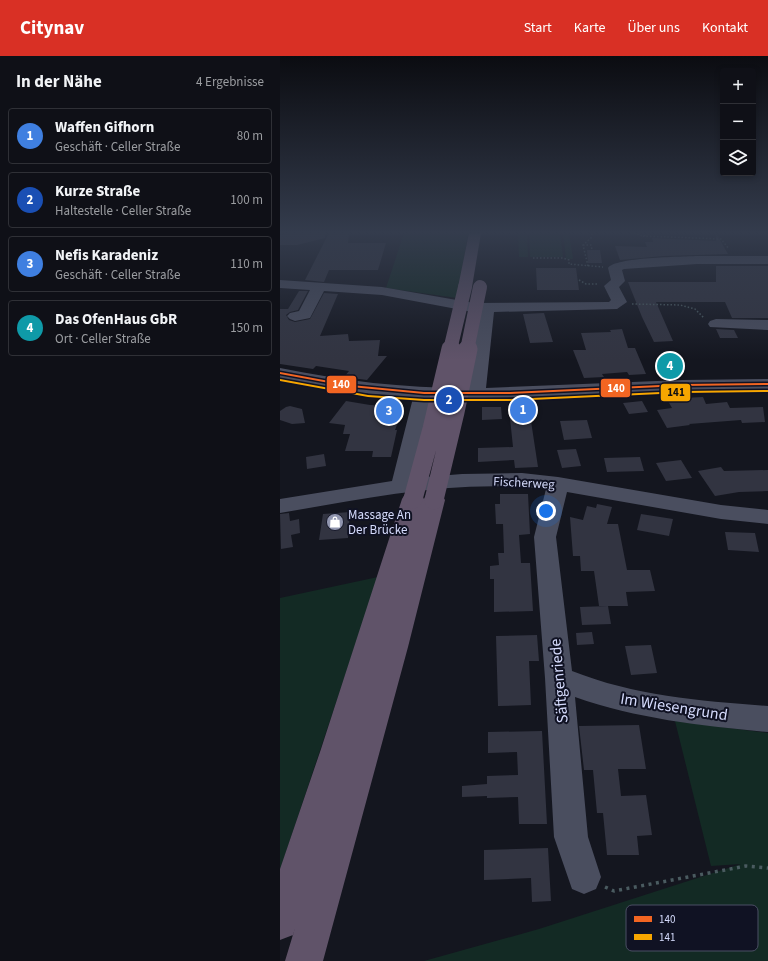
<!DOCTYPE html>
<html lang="de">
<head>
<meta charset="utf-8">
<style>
	body { margin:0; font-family:"Source Sans 3",sans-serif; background:#181920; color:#f1f3f6 }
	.controls { position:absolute; right:12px; top:12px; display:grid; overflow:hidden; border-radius:4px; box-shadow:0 2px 6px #0003 }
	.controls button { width:36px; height:36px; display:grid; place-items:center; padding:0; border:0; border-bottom:1px solid #2f3036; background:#0f1017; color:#f1f3f6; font:20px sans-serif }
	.you { position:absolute; left:266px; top:455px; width:14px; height:14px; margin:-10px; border:3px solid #fff; border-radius:50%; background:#1a73e8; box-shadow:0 0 0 6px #1a73e833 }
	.badge { display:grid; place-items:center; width:26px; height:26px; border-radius:50%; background:#d93025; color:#fff; font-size:13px; font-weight:700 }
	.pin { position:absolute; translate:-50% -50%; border:2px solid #fff; box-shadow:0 1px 4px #0006 }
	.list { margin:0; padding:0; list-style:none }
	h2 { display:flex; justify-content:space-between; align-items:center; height:52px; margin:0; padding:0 16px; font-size:17px }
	h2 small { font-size:13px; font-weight:400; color:#9b9da1 }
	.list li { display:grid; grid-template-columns:26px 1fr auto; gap:12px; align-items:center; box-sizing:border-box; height:56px; margin:0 8px 8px; padding:0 8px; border:1px solid #2f3036; border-radius:4px }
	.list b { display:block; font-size:15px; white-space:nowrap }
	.list p { margin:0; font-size:13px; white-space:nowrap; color:#9b9da1 }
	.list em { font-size:13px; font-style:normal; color:#9b9da1 }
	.icon { flex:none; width:22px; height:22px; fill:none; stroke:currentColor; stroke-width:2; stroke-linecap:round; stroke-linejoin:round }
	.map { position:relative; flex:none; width:488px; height:905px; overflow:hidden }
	header { display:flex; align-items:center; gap:24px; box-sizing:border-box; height:56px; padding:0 20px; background:#d93025; color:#fff }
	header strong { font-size:19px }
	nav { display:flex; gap:22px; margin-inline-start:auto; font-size:14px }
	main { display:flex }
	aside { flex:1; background:#0f1017 }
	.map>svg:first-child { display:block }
</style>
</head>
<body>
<header>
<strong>Citynav</strong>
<nav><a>Start</a><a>Karte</a><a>Über uns</a><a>Kontakt</a></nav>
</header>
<main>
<aside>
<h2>In der Nähe<small>4 Ergebnisse</small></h2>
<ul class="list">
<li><span class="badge" style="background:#3f7fe0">1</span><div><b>Waffen Gifhorn</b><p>Geschäft · Celler Straße</p></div><em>80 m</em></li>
<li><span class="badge" style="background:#1a4fb4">2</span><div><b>Kurze Straße</b><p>Haltestelle · Celler Straße</p></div><em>100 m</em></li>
<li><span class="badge" style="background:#3f7fe0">3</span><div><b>Nefis Karadeniz</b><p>Geschäft · Celler Straße</p></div><em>110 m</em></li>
<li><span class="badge" style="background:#0f9aa8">4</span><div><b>Das OfenHaus GbR</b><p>Ort · Celler Straße</p></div><em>150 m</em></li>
</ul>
</aside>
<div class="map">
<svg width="488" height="905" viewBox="0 0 488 905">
	<rect width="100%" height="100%" fill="#14161f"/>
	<path fill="#132a24" d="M124,177H188L177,242L106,232Z
		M238,177H247L248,201H239Z
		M249,177H280L283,201H250Z
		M283,177H289L293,203H286Z
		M98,521L0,814V542Z
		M395,665L488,677V905H144L259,873L461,808L431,810Z"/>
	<path fill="#323441" d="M7,177H45V182L17,189H0V179Z
		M49,177H69L68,187H106L98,214H49L44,226L25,224Z
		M436,177L448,198L384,200L340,204L335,190L367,191L365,186H373L372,182L436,185Z
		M307,194H320L322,207H308Z
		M436,210H488V262H452L445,246H376L393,285L374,286L362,261L348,226H436Z
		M256,212H296L299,234H257Z
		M19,235H28L18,254L10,256L6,259L9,264L15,266L30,263L44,237L58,238L40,280L68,278L69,285L100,284L98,300H107L87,324L64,321L69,315L36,310L33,313L0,308V253H8Z
		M264,257L273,286L250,287L243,258Z
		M342,273L348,292H355L366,318L349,319L347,316L322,318L324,321L304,322L293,294H306L301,277L331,276L330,274Z
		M436,273L454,274L458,282H440Z
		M423,341L426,348L447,346L450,352L483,351L485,366L462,367L461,364L409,368L410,369L387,372L377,354L392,352L388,345L404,344L403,342Z
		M66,345L90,349L124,351L115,374H117L111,401H92L93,395H65L70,378H63L65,369L49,367Z
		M362,345L368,356L349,358L343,347Z
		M10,350L22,353L25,367L12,368L0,364V355L6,351Z
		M202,351H221L222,363L202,364Z
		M249,352L258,411L235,412L234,404L198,406V392L233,391L229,353Z
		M307,364L312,382L284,384L280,365Z
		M296,393L301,410L282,412L277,394Z
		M44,398L46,410L27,413L26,401Z
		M360,401L364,415L327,416L324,402Z
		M401,404L412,422L386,425L376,407Z
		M441,411L444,415L488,414V435L459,436L435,440L418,415Z
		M220,438H248L250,478L239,479L241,507H250L253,555L214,556V523H210V510L219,509L218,497H224L223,468H216L215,448H220Z
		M317,448L332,451L327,468H338L347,514H370L375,535L346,536L348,550H319L314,515H301L300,500H293L290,461L303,464L307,450L316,452Z
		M70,456L68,482L39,484L43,458Z
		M9,457L10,465L19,463L20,477L11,479L13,491L1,493L0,458Z
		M361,458L393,463L389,480L357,474Z
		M445,476L475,477L479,496L448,494Z
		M328,550L331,568L302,569L300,551Z
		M312,576L314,588L297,589L296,577Z
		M257,579L259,605H249L251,649L218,650L216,580Z
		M371,589L377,617L351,619L345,590Z
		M359,669L366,713H338L341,740L366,739L372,779L357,780L359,799H327L323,757H317L313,714H304L299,670Z
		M262,675L267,768H239L238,741L207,742V740L182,741V730L207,728V720L238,719L237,696L208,697V676Z
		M268,792L271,845L252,846L251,822L204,824V794Z"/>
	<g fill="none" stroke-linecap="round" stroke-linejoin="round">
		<path stroke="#4a5b60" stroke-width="1.5" stroke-dasharray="1.5 2" stroke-linecap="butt" d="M354,177L363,180L371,177
			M363,180L441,183L449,193
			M303,189H311L312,194
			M253,202H283L289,204V208L323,211
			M308,210L303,189L311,182L312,177
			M299,224L306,228H317
			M352,248L400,249L415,253L424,262"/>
		<path stroke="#4a5b60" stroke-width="3.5" stroke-dasharray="3 4.5" stroke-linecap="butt" d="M325,831L334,835L466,810L488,812"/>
		<path fill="#4a4e5f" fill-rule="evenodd" d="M417,200H488V208H417L344,213L342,214L345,225L339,231L347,246L337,253L214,256L206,332L402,324L488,323V333C375,333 263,344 151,342L133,422L182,418L242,417L278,421L441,449L488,454V468L441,463L287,436L276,481L292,615C355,640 422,645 488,650V676C422,670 358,663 295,641L308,781L321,821L316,833L304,838L292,833L274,781L265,622L254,481L266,433C177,423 88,442 0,457V443L112,425L133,342L71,336L0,322V312C64,325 122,332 188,332L198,257L102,239L44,235L30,262L15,265L10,263L7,260L10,257L19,255L30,234L0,232V224L102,231L194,247L329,246L331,244L324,230L331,224L328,212C335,201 401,201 417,200Z
			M436,263L488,264V274L430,271L428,268L430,265Z"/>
		<path fill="#605369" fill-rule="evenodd" d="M189,177H201L192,231L190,234L185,235L180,234L178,231Z
			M133,436L141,438L144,443L146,439L154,437L162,439L165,444L128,591L43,905H5L15,872L13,879L0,884V813L41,693L122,443L125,438Z"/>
		<path stroke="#605369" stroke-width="14" d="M170,294L185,231
			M187,294L200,231"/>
		<path stroke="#605369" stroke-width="19" d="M133,443L152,373L171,293
			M154,444L175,356L188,293"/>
		<g stroke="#101223" stroke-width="3">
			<path id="bus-1" d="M0,316L71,329L144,336H230L402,328L488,327V329L402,330L230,338H144L71,331L0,318Z"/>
		</g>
		<g stroke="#101223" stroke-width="3">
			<path id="bus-2" d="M0,323L88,339L144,343H230L402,335L488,334V336L402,337L230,345H144L88,341L0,325Z"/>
		</g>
		<use href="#bus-1" fill="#f26522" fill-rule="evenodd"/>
		<use href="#bus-2" fill="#f7a600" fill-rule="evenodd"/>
	</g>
	<linearGradient id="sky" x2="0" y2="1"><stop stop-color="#0b0c11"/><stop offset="0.58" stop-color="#343c4d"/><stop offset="1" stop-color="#343c4d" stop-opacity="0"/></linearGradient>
	<rect width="488" height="304" fill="url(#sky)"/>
	<defs>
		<g id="shop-disc" transform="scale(0.9)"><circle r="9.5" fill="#9196af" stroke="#101223"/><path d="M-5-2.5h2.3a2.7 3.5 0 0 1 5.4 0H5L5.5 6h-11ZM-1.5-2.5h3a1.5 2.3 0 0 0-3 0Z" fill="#fff"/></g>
	</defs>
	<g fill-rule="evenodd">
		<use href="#shop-disc" x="55" y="466"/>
	</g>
	<g text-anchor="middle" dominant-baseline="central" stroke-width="4" stroke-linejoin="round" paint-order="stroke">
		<g font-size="13" fill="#d5dbfc" stroke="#101223">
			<text transform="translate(244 427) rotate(3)">Fischerweg</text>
		</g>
		<g font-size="13" fill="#d5dbfc" stroke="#101223" text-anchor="start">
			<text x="68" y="459">Massage An<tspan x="68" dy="15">Der Brücke</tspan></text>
		</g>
		<g font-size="16" fill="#d5dbfc" stroke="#101223">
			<text transform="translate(279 625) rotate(-95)">Säftgenriede</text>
			<text transform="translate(394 651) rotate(9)">Im Wiesengrund</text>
		</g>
	</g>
	<rect x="346" y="849" width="132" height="46" rx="6" fill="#101223" stroke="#4b4e64" stroke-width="1"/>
	<rect x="354" y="860" width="18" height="6" fill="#f26522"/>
	<rect x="354" y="878" width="18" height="6" fill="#f7a600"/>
	<g font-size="11" fill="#d5dbfc">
		<text x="379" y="867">140</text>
		<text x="379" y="885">141</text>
	</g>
	<g stroke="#101223" stroke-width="1.5">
		<rect x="46" y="319" width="31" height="19" rx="4" fill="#f26522"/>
		<rect x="320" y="322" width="31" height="20" rx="4" fill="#f26522"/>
		<rect x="380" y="327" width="31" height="19" rx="4" fill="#f7a600"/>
	</g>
	<g font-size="11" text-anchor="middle" font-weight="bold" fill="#fff">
		<text x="61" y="332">140</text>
		<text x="336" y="336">140</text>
	</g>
	<g font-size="11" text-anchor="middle" font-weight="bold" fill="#111">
		<text x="396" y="340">141</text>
	</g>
</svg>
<div class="controls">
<button>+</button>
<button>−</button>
<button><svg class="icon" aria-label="layers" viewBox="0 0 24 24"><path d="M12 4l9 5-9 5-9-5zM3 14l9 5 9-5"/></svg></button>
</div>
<div class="you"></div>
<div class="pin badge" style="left:243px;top:354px;background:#3f7fe0">1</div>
<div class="pin badge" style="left:169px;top:344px;background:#1a4fb4">2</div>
<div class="pin badge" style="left:109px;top:355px;background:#3f7fe0">3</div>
<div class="pin badge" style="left:390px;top:310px;background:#0f9aa8">4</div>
</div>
</main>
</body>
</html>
